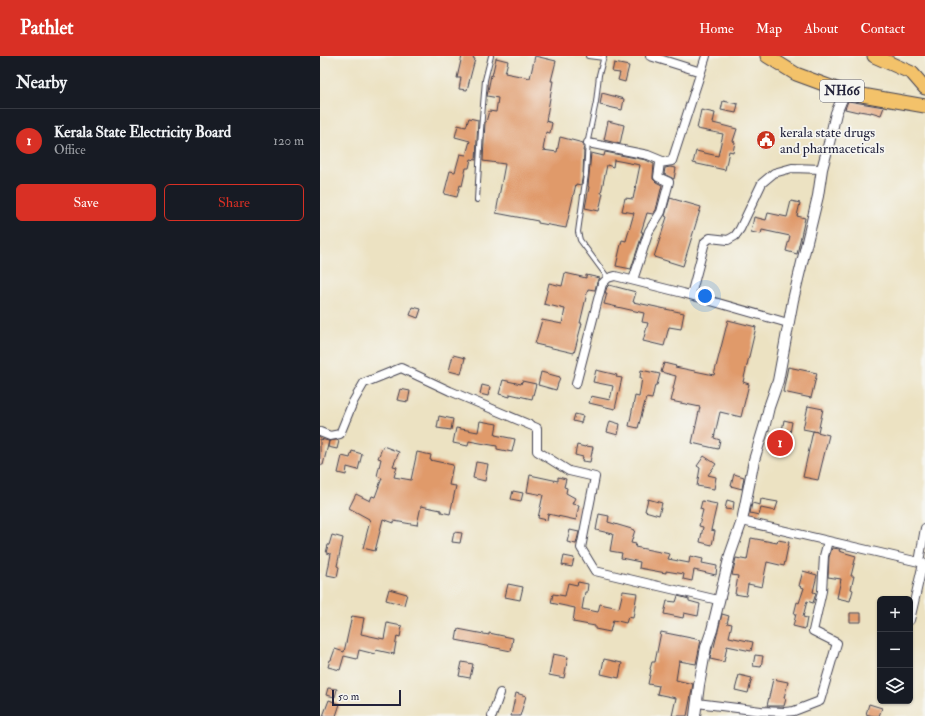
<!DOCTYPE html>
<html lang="en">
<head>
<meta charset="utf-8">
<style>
	body { margin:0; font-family:"IM FELL Double Pica",serif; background:#242831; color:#f1f3f6 }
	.controls { position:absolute; right:12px; bottom:12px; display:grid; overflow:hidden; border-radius:6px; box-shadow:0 1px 3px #0004 }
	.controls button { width:36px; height:36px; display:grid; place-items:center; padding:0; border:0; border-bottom:1px solid #363941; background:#171b24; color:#f1f3f6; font:20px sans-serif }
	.scale { position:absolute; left:12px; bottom:10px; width:69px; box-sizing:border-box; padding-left:4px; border:2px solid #22223b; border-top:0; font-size:11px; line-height:14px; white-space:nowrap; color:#22223b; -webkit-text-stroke:3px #f6f6f2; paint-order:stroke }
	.you { position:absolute; left:385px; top:240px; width:14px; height:14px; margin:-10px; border:3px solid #fff; border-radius:50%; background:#1a73e8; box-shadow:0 0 0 6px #1a73e833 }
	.badge { display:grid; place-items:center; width:26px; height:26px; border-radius:50%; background:#d93025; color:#fff; font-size:13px; font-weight:700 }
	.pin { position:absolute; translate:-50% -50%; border:2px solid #fff; box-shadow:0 1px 4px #0006 }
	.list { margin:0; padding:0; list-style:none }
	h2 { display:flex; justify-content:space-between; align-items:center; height:52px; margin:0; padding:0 16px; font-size:17px }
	h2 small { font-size:13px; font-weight:400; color:#9ea1a6 }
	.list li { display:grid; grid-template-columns:26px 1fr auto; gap:12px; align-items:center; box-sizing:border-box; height:64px; padding:0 16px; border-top:1px solid #363941 }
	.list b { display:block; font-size:15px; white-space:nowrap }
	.list p { margin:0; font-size:13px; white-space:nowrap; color:#9ea1a6 }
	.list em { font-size:13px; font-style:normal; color:#9ea1a6 }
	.actions { display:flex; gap:8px; padding:12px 16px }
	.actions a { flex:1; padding:9px 0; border:1px solid #d93025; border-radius:6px; text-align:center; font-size:14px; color:#d93025 }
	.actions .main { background:#d93025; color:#fff }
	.icon { flex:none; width:22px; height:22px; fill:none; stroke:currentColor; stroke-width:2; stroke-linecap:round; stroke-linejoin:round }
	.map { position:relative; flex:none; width:605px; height:660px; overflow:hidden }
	header { display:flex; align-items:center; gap:24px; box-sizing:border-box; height:56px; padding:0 20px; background:#d93025; color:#fff }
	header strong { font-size:19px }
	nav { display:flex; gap:22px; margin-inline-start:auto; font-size:14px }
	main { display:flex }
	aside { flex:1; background:#171b24 }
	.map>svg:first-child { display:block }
</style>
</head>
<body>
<header>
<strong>Pathlet</strong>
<nav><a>Home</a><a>Map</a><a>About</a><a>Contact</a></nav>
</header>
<main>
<aside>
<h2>Nearby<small></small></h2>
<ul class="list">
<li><span class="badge">1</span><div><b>Kerala State Electricity Board</b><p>Office</p></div><em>120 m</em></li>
</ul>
<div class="actions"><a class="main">Save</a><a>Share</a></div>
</aside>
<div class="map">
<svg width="605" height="660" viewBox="0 0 605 660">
	<rect width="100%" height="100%" fill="#f6f6f2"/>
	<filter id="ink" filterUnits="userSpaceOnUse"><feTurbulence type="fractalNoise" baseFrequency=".025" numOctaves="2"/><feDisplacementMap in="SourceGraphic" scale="8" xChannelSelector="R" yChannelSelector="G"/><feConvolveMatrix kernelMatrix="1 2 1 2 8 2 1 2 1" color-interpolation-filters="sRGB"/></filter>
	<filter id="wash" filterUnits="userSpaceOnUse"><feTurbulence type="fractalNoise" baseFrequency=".012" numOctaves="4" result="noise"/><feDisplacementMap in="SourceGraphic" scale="16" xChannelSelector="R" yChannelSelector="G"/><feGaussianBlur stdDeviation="0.9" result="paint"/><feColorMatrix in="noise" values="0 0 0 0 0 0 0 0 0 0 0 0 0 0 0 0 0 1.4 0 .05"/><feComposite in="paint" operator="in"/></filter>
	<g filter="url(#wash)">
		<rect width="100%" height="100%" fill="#ece2c2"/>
		<g id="blocks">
			<path fill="#e09a6b" d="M142,0H154L153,2L155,3L147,34L139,33L141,22H137Z
				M215,0L236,5L231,25H233L226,65L232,67L230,77L226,76L223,94L237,96L240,81L263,87L264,90L263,95H264L263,118L261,129L256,128L246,172L218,167V165L176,157L185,108L163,105L165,66H166L169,55L176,56L178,42L167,40L171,19L172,20L176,2L188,5L185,17L210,22Z
				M294,7L309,10L305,26L298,24L300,17L292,16Z
				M282,37L304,43L302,54L280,49Z
				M403,45L418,48L416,57L401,54Z
				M528,45L564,51L561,59L551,56V57L539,55L538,56L525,53Z
				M381,54L395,57L393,67L417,73L413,85L415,86L413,96L409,95L405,114L373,107L376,95L398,100L403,78L377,73Z
				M149,62L158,64L156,104L151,103L149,112H146L142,130L140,129L137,141L124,138L130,115L135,116L140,98L146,99L150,85L135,81L138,69L146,71Z
				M288,65L304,69L300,88L284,84Z
				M285,96L326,104L334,108L333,120V123L336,126L342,129L336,154L333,158L327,157L321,176H323L311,213L296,210L302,184L306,185L314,157L302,155L305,142L313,143L320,109L294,104L293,111L287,109L281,137H283L279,155L265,152L269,131L268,130L271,97L284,100Z
				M350,111L356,112L354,123L344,118L345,112Z
				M350,142L381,151L363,210L334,201L347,161L345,160Z
				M471,145L480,147L477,160L485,162L477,198L466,195L470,180L442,174L441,178L431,176L434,161L446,164L448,157L467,161Z
				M245,217L266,222V219L280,222L277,226L275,234L268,233L260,267H262L254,297L215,288L222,264L242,268L245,253L224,248L229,227L242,230Z
				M289,229L316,236L313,246L364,257L361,273L349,271L344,290L323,285L328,267L322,266L324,257L284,248L287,237H285L287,231Z
				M93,251L101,253L98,262L90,259Z
				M408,264L436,271L423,326L429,328L421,361L400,356L394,382L400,384L398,393L372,387L380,351L351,345L354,333H353L356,320L341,316L344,307L356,310L355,311L394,319Z
				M133,299L145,302L141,318L129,315Z
				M468,311L497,317L491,342L463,336Z
				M276,314L297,319L296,321L302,322L295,353L269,347L271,340L290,344L293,330L273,326Z
				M321,314L340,318L337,329H335L332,343L326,342L318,372L309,370L315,340L319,341L322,322H320Z
				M221,316L240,321L236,334L218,329Z
				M183,324L201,328L202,325L216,328L212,343L190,338V341L179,338Z
				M162,329L170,331L168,340L160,338Z
				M80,333L90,335L88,346L77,344Z
				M488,350L503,353L498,376L483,373Z
				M255,358L263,360L261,367L253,365Z
				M119,360L133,363L131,374L117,372Z
				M464,364L472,366L470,377L462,375Z
				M160,365L177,368L175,379L195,383L192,396L177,393V390L149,385L148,390L133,387L136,372L158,376Z
				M290,365L300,368L298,379L287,376Z
				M493,375L509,379L498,424L483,421Z
				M457,378L467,381L464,395L454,393Z
				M0,383L9,385L3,409H0Z
				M16,384L19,385L17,393L8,391L9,385Z
				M257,389L265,391L266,390L273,391L270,406L262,405L263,401L255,399Z
				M63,390L79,396L73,410L77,411L74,421L91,424L97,396L111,399L110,404L133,409L129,429L136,430L130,458L121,456V454L101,450L97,469L74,465V467L63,463L55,495L43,492L50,465L49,464V463L29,452L36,438L50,445L52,440L55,441L62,422L57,420L61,403L58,402Z
				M32,395L42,398L38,414L27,411L26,419L18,417L22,400L30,402Z
				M384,400L396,408L388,419L396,421L394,433L377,430L380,412L377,410Z
				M156,406L168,408L165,425L153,422Z
				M414,418L424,421L422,433L411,430Z
				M210,419L238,425V421L246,423L244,431L247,432L246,437L255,442L252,448L259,449L256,464L228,458L227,464L218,462L223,439L207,436Z
				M193,435L203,437L201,445L191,443Z
				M328,443L342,447L339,459L325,455Z
				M441,443L458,446L455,455L441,452L439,459L430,457L432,447L440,449Z
				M407,444L414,446L413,454L405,453Z
				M382,445L397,448L391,474L395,475L392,489L380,486L383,471L379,470L383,454L380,453Z
				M279,458L289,460L288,466L315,474L311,487L316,488L315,491L350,498L348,503L369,507L370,500L383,503L382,507L397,510L396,519L374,514L372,525L363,523L364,518L346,515V517L319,512L320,506L301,502L302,497L290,495L293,478L276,474Z
				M250,474L259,476L256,488L247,486Z
				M134,476L142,477L140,487L132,486Z
				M12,479L23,482L17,510L19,511L17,521L7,519L11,498L6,497L8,489H9Z
				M431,482L457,487L458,484L469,486L464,510L447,506L442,531L428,528L426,540L415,538L418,520L412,519L416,502L427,504Z
				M512,492L520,493L519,495L536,500L531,520H534L531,533L533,534L530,545L517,542L520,528L521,523L508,521L509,501Z
				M244,500L254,502L252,511L242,509Z
				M483,515L497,519L493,536L496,537L493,547L487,545L483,561L487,562L485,573L473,570L476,558H474L477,546L479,547L484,532L479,530Z
				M258,526L268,528L267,536H265L262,553L278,556L280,548L299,552L303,535L317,537L313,562L308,561L306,567L293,564L290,576L275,573V570L253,566L255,552L231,547L233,538L245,540L248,527L257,529Z
				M188,528L203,531L200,544L185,541Z
				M69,533L87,538L84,549L66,544Z
				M358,540L369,543V545L380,548L378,560L364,557L363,562L344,558L347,545L356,546Z
				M530,557H541V566H530Z
				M402,558L409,560L407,567L412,568L409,581L433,586L431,595L407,590L404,606L390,603L392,593L393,590L394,591Z
				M32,560L44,562L41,578L64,583L67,567L82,570L80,581L77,580L74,598L56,594L55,598L39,594L37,603L24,600L20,614L8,611L10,604H11L15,593L24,596Z
				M138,573L169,579V577L193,582L191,595L136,584Z
				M341,576L381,584L376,608L359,605L356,624L373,628L367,660H352L356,642L337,638L339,630L328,628L331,614L330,613L332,606H335Z
				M233,598L248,601L244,622L229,619Z
				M435,599L443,600L441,611L433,610Z
				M284,603L302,607L299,622L281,618Z
				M142,606L153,608L150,622L139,620Z
				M419,619L432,622L428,637L415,634Z
				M453,623L468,626L464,642L466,643L464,650H447Z
				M8,632L17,633L15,641L6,639Z
				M196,637L206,640L200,660H191Z
				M9,644L20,648L16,660H3Z
				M549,648L562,652L559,660H553L546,658Z"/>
		</g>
	</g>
	<g filter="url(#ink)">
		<use href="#blocks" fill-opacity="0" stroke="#403f4f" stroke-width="1"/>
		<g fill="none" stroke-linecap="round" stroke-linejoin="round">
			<g stroke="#403f4f" stroke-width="6">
				<path id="service" d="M268,0L284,2
					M284,0L279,19L276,46L268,84L266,118L258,176L260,184L288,222
					M157,144L161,74L165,24L171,0"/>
			</g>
			<g stroke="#403f4f" stroke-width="10">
				<path id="minor" d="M330,0L381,16
					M268,87L328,99L345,106
					M313,224L329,175L341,156L349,126L338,121L340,107L352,105L386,0
					M371,239L385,186L390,182L408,184L415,180L420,173L442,127L454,117L472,112L502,113
					M256,328L282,228L288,222L295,220L363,237L468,267
					M0,376L10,380L20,378L33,346L44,327L81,312L130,335L217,372V395L249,415L275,421L261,492L275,515L398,544
					M422,465L599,506
					M590,564L603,507L599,506L605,472
					M377,647L441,655L465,656L474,655L500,645L517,587L493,575L502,535L504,500L508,485
					M172,660L180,637"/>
			</g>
			<g stroke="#403f4f" stroke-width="12">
				<path id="tertiary" d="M375,660L379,629L386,591L392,574L410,499L422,465L434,404L445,368L449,351L458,325L473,244L498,140L502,113L509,87L516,57L525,36"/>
			</g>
			<g stroke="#403f4f" stroke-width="15">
				<path id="trunk" d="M447,0L476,18L525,36L605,50
					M554,0L592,17L605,32"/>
			</g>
			<use href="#service" stroke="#fff" stroke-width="4"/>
			<use href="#minor" stroke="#fff" stroke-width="8"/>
			<use href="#tertiary" stroke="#fff" stroke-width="10"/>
			<use href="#trunk" stroke="#f3c26a" stroke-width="13"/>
		</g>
	</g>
	<defs>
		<g id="civic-disc" transform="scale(1)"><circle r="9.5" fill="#c8321e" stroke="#f6f6f2"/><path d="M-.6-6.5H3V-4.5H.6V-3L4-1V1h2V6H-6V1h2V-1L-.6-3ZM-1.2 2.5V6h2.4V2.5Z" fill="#fff"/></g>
	</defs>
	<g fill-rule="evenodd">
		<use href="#civic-disc" x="446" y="84"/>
	</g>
	<g text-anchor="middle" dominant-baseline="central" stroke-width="3.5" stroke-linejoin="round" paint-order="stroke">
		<rect fill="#f6f6f2" stroke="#626272" stroke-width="1" x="500" y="24" width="44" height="22" rx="3"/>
		<g font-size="13" font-weight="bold" fill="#22223b">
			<text x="522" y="35">NH66</text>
		</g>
		<g font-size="14" fill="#22223b" stroke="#f6f6f2" text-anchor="start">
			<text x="460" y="76">kerala state drugs<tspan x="460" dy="16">and pharmaceticals</tspan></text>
		</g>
	</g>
</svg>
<div class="controls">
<button>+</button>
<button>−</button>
<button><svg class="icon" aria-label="layers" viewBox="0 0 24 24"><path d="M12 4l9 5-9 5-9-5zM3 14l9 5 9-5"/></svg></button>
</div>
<div class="scale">50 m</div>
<div class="you"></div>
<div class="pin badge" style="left:460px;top:387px">1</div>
</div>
</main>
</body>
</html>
